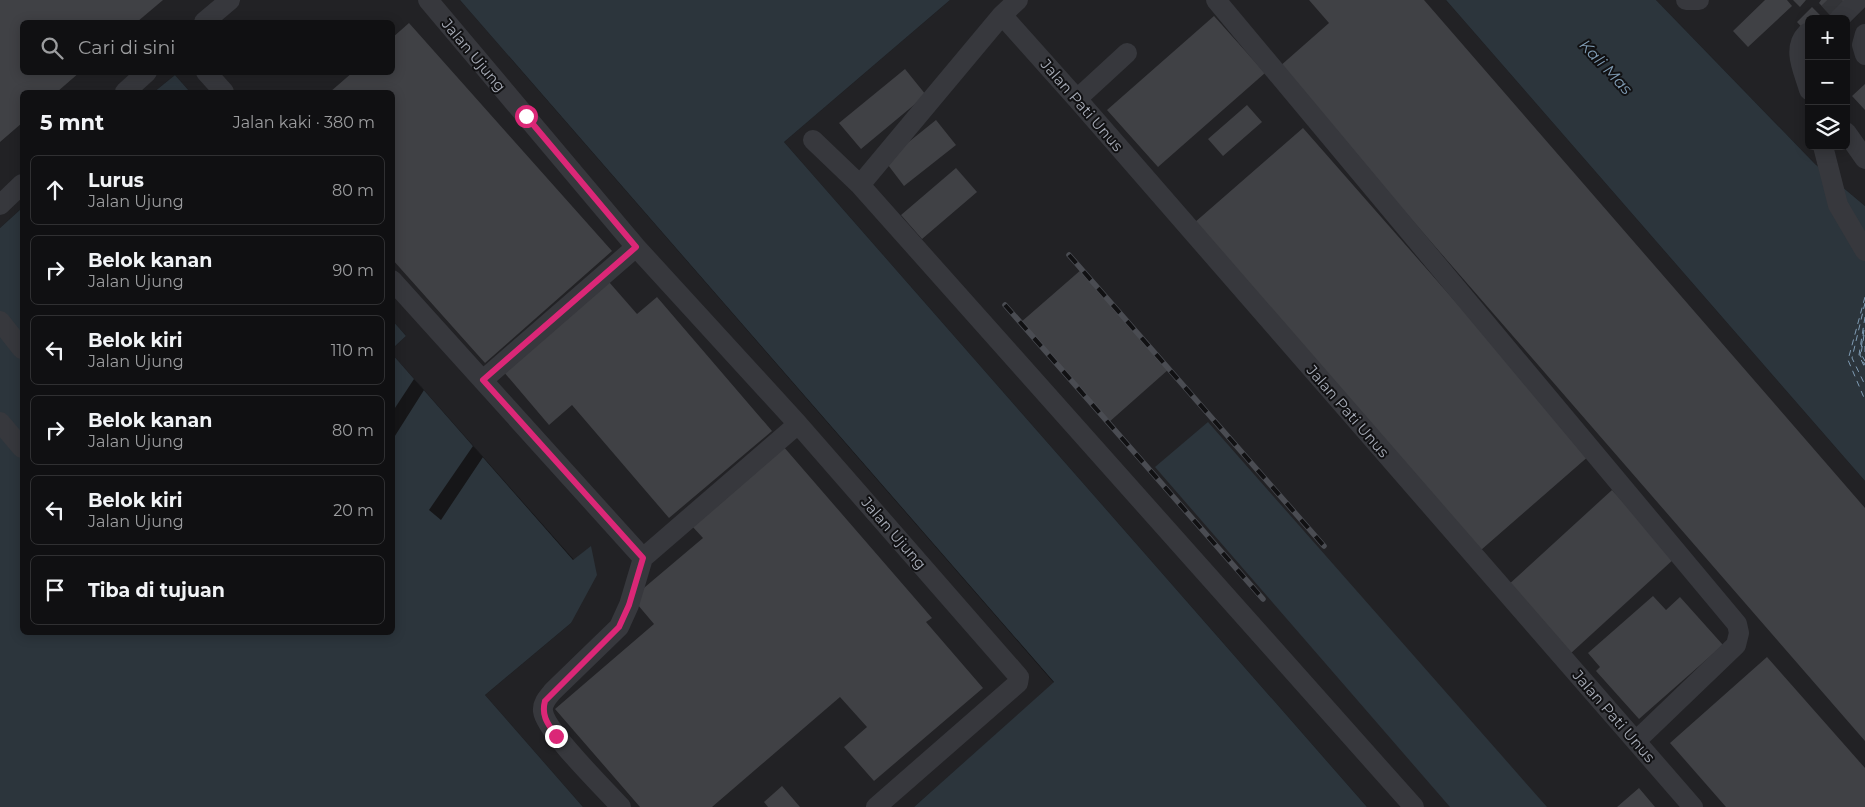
<!DOCTYPE html>
<html lang="id">
<head>
<meta charset="utf-8">
<style>
	body { margin:0; font-family:Montserrat,sans-serif; background:#19191b; color:#f1f3f6 }
	.controls { position:absolute; right:15px; top:15px; display:grid; overflow:hidden; border-radius:8px; box-shadow:0 2px 12px #0003 }
	.controls button { width:45px; height:45px; display:grid; place-items:center; padding:0; border:0; border-bottom:1px solid #303032; background:#101012; color:#f1f3f6; font:25px sans-serif }
	.stop { position:absolute; width:15px; height:15px; margin:-11px; border:4px solid #db2777; border-radius:50%; background:#fff }
	.stop.end { background:#db2777; border-color:#fff; box-shadow:0 1px 5px #0008 }
	.list { margin:0; padding:0; list-style:none }
	h2 { display:flex; justify-content:space-between; align-items:center; height:65px; margin:0; padding:0 20px; font-size:21px }
	h2 small { font-size:16px; font-weight:400; color:#9c9d9f }
	.list li { display:grid; grid-template-columns:32px 1fr auto; gap:15px; align-items:center; box-sizing:border-box; height:70px; margin:0 10px 10px; padding:0 10px; border:1px solid #303032; border-radius:8px }
	.list b { display:block; font-size:19px; white-space:nowrap }
	.list p { margin:0; font-size:16px; white-space:nowrap; color:#9c9d9f }
	.list em { font-size:16px; font-style:normal; color:#9c9d9f }
	.icon { flex:none; width:28px; height:28px; fill:none; stroke:currentColor; stroke-width:2; stroke-linecap:round; stroke-linejoin:round }
	.map { position:relative; flex:none; width:1865px; height:807px; overflow:hidden }
	.search { position:absolute; background:#101012; box-shadow:0 2px 12px #0003; left:20px; top:20px; width:375px; height:55px; display:flex; align-items:center; gap:12px; box-sizing:border-box; padding:0 18px; border-radius:8px; color:#9c9d9f; font-size:19px }
	.panel { position:absolute; background:#101012; box-shadow:0 2px 12px #0003; left:20px; top:90px; width:375px; height:545px; border-radius:8px }
	.map>svg:first-child { display:block }
</style>
</head>
<body>
<div class="map">
<svg width="1865" height="807" viewBox="0 0 1865 807">
	<rect width="100%" height="100%" fill="#161618"/>
	<path fill="#222225" fill-rule="evenodd" d="M0,0H460L1054,683L914,807H583L485,695L571,623L591,547L574,560L393,355V348L406,336L393,321L392,92H190L175,75L154,92H22V208L0,228ZM22,22H392V72H22Z
		M950,0H1446L1865,481V807H1367L784,142Z
		M1656,0H1865V206L1815,164ZM1809,19H1846V146H1809Z"/>
	<path fill="#2c353c" d="M460,0H950L784,142L1367,807H914L1054,682Z
		M1446,0H1656L1815,164L1865,206V481Z
		M175,75L190,92H154Z
		M22,208V632H392L393,355L573,560L591,546L597,575L571,623L485,695L583,807H0V228Z
		M393,321L406,336L393,348H392Z
		M1208,422L1547,807H1450L1155,467Z"/>
	<path fill="#161618" d="M414,379L424,390L393,439V411Z
		M473,446L483,457L441,520L429,510Z"/>
	<g fill="none" stroke-linecap="round" stroke-linejoin="round">
		<path stroke="#7f9bb3" stroke-width="1" stroke-dasharray="6 5" stroke-linecap="butt" d="M1865,297L1848,360L1865,400
			M1865,303L1852,358L1865,385
			M1865,317L1859,355L1865,368
			M1864,330L1860,355L1865,365
			M1864,335L1861,354L1865,361
			M1865,346V355"/>
	</g>
	<path fill="#404145" d="M0,0H163L137,22H22V72H80L57,92H22V123L0,142Z
		M1309,0H1424L1865,508V741L1279,67L1329,23Z
		M1765,0H1787L1792,6L1748,47L1733,31Z
		M1793,0H1806L1800,7Z
		M1821,0H1850L1832,17L1819,3Z
		M1812,7L1824,19H1809V35L1797,22Z
		M1214,16L1265,73L1158,167L1107,110Z
		M409,23L612,251L485,363L392,259V92H330L353,72H392V38Z
		M905,69L926,95L861,149L839,123Z
		M1865,84V110L1852,96Z
		M1247,105L1262,122L1223,156L1208,139Z
		M936,120L956,145L904,186L885,161Z
		M1303,128L1590,455L1481,550L1194,223Z
		M956,168L977,192L922,239L901,215Z
		M1082,269L1169,369L1108,423L1020,323Z
		M609,282L637,314L657,297L772,431L669,518L572,405L549,425L503,371Z
		M783,446L932,618L926,622L983,688L874,781L844,747L867,727L840,697L712,807H640L555,709L654,624L632,598L703,538L691,525Z
		M1612,490L1675,558L1570,654L1507,586Z
		M1653,596L1666,610L1680,597L1723,645L1639,719L1596,671L1600,667L1588,653Z
		M1767,657L1865,768V807H1726L1670,743Z
		M782,786L800,807H768L764,802Z
		M1639,788L1655,807H1617Z"/>
	<g fill="none" stroke-linecap="round" stroke-linejoin="round">
		<path stroke="#333438" stroke-width="20" stroke-dasharray="20 10" stroke-linecap="butt" d="M1828,13L1842,0"/>
		<path stroke="#37383d" stroke-width="20" d="M428,0L636,247
			M1018,0L1002,15L860,185L1414,807
			M1216,0L1737,624L1739,633L1736,645L1636,741
			M1686,0H1699
			M1002,15L1077,99L1693,807
			M1839,19L1858,0
			M204,22L230,0
			M1807,33C1791,49 1804,71 1809,90
			M1865,34L1862,45L1865,55
			M206,72L224,92
			M125,92L147,72
			M1077,99L1127,53
			M1846,132L1865,159
			M813,140L860,185
			M1823,146L1838,205L1865,251
			M0,205L22,184
			M392,280L643,558L629,605L619,627L553,691C548,697 542,703 543,711C545,731 605,789 621,807
			M0,321L22,349
			M483,380L636,247L798,424L1019,677L1018,683L876,807
			M0,422L22,448
			M643,558L798,424"/>
		<g stroke="#4a4c52" stroke-width="5.5">
			<path id="rail" d="M1069,255L1324,546
				M1005,305L1263,599"/>
		</g>
		<use href="#rail" stroke="#111113" stroke-width="4" stroke-dasharray="11" stroke-linecap="butt"/>
	</g>
	<g fill="none" stroke-linecap="round" stroke-linejoin="round">
		<path stroke="#db2777" stroke-width="6" d="M526,116L636,247L483,380L643,558L629,605L619,627L545,701C541,716 548,724 556,736"/>
	</g>
	<g text-anchor="middle" dominant-baseline="central" stroke-width="4" stroke-linejoin="round" paint-order="stroke">
		<g font-size="15" fill="#a8adb8" stroke="#111113">
			<text transform="translate(474 55) rotate(50)">Jalan Ujung</text>
			<text transform="translate(1082 105) rotate(49)">Jalan Pati Unus</text>
			<text transform="translate(1348 411) rotate(49)">Jalan Pati Unus</text>
			<text transform="translate(894 533) rotate(49)">Jalan Ujung</text>
			<text transform="translate(1614 716) rotate(49)">Jalan Pati Unus</text>
		</g>
		<g font-size="16" font-style="italic" fill="#7f9bb3" stroke="#111113">
			<text transform="translate(1606 67) rotate(47)">Kali Mas</text>
		</g>
	</g>
</svg>
<div class="controls">
<button>+</button>
<button>−</button>
<button><svg class="icon" aria-label="layers" viewBox="0 0 24 24"><path d="M12 4l9 5-9 5-9-5zM3 14l9 5 9-5"/></svg></button>
</div>
<div class="stop" style="left:526px;top:116px"></div>
<div class="stop end" style="left:556px;top:736px"></div>
<div class="search"><svg class="icon" aria-label="search" viewBox="0 0 24 24"><circle cx="10" cy="10" r="6"/><path d="M15 15l6 6"/></svg>Cari di sini</div>
<section class="panel">
<h2>5 mnt<small>Jalan kaki · 380 m</small></h2>
<ul class="list">
<li><svg class="icon" aria-label="ahead" viewBox="0 0 24 24"><path d="M12 20V5M6 11l6-6 6 6"/></svg><div><b>Lurus</b><p>Jalan Ujung</p></div><em>80 m</em></li>
<li><svg class="icon" aria-label="right" viewBox="0 0 24 24"><path d="M7 20v-9h11M14 6l5 5-5 5"/></svg><div><b>Belok kanan</b><p>Jalan Ujung</p></div><em>90 m</em></li>
<li><svg class="icon" aria-label="left" viewBox="0 0 24 24"><path d="M17 20v-9H6M10 6l-5 5 5 5"/></svg><div><b>Belok kiri</b><p>Jalan Ujung</p></div><em>110 m</em></li>
<li><svg class="icon" aria-label="right" viewBox="0 0 24 24"><path d="M7 20v-9h11M14 6l5 5-5 5"/></svg><div><b>Belok kanan</b><p>Jalan Ujung</p></div><em>80 m</em></li>
<li><svg class="icon" aria-label="left" viewBox="0 0 24 24"><path d="M17 20v-9H6M10 6l-5 5 5 5"/></svg><div><b>Belok kiri</b><p>Jalan Ujung</p></div><em>20 m</em></li>
<li><svg class="icon" aria-label="arrive" viewBox="0 0 24 24"><path d="M6 21V4h12l-3 4 3 4H6"/></svg><div><b>Tiba di tujuan</b></div></li>
</ul>
</section>
</div>
</body>
</html>
